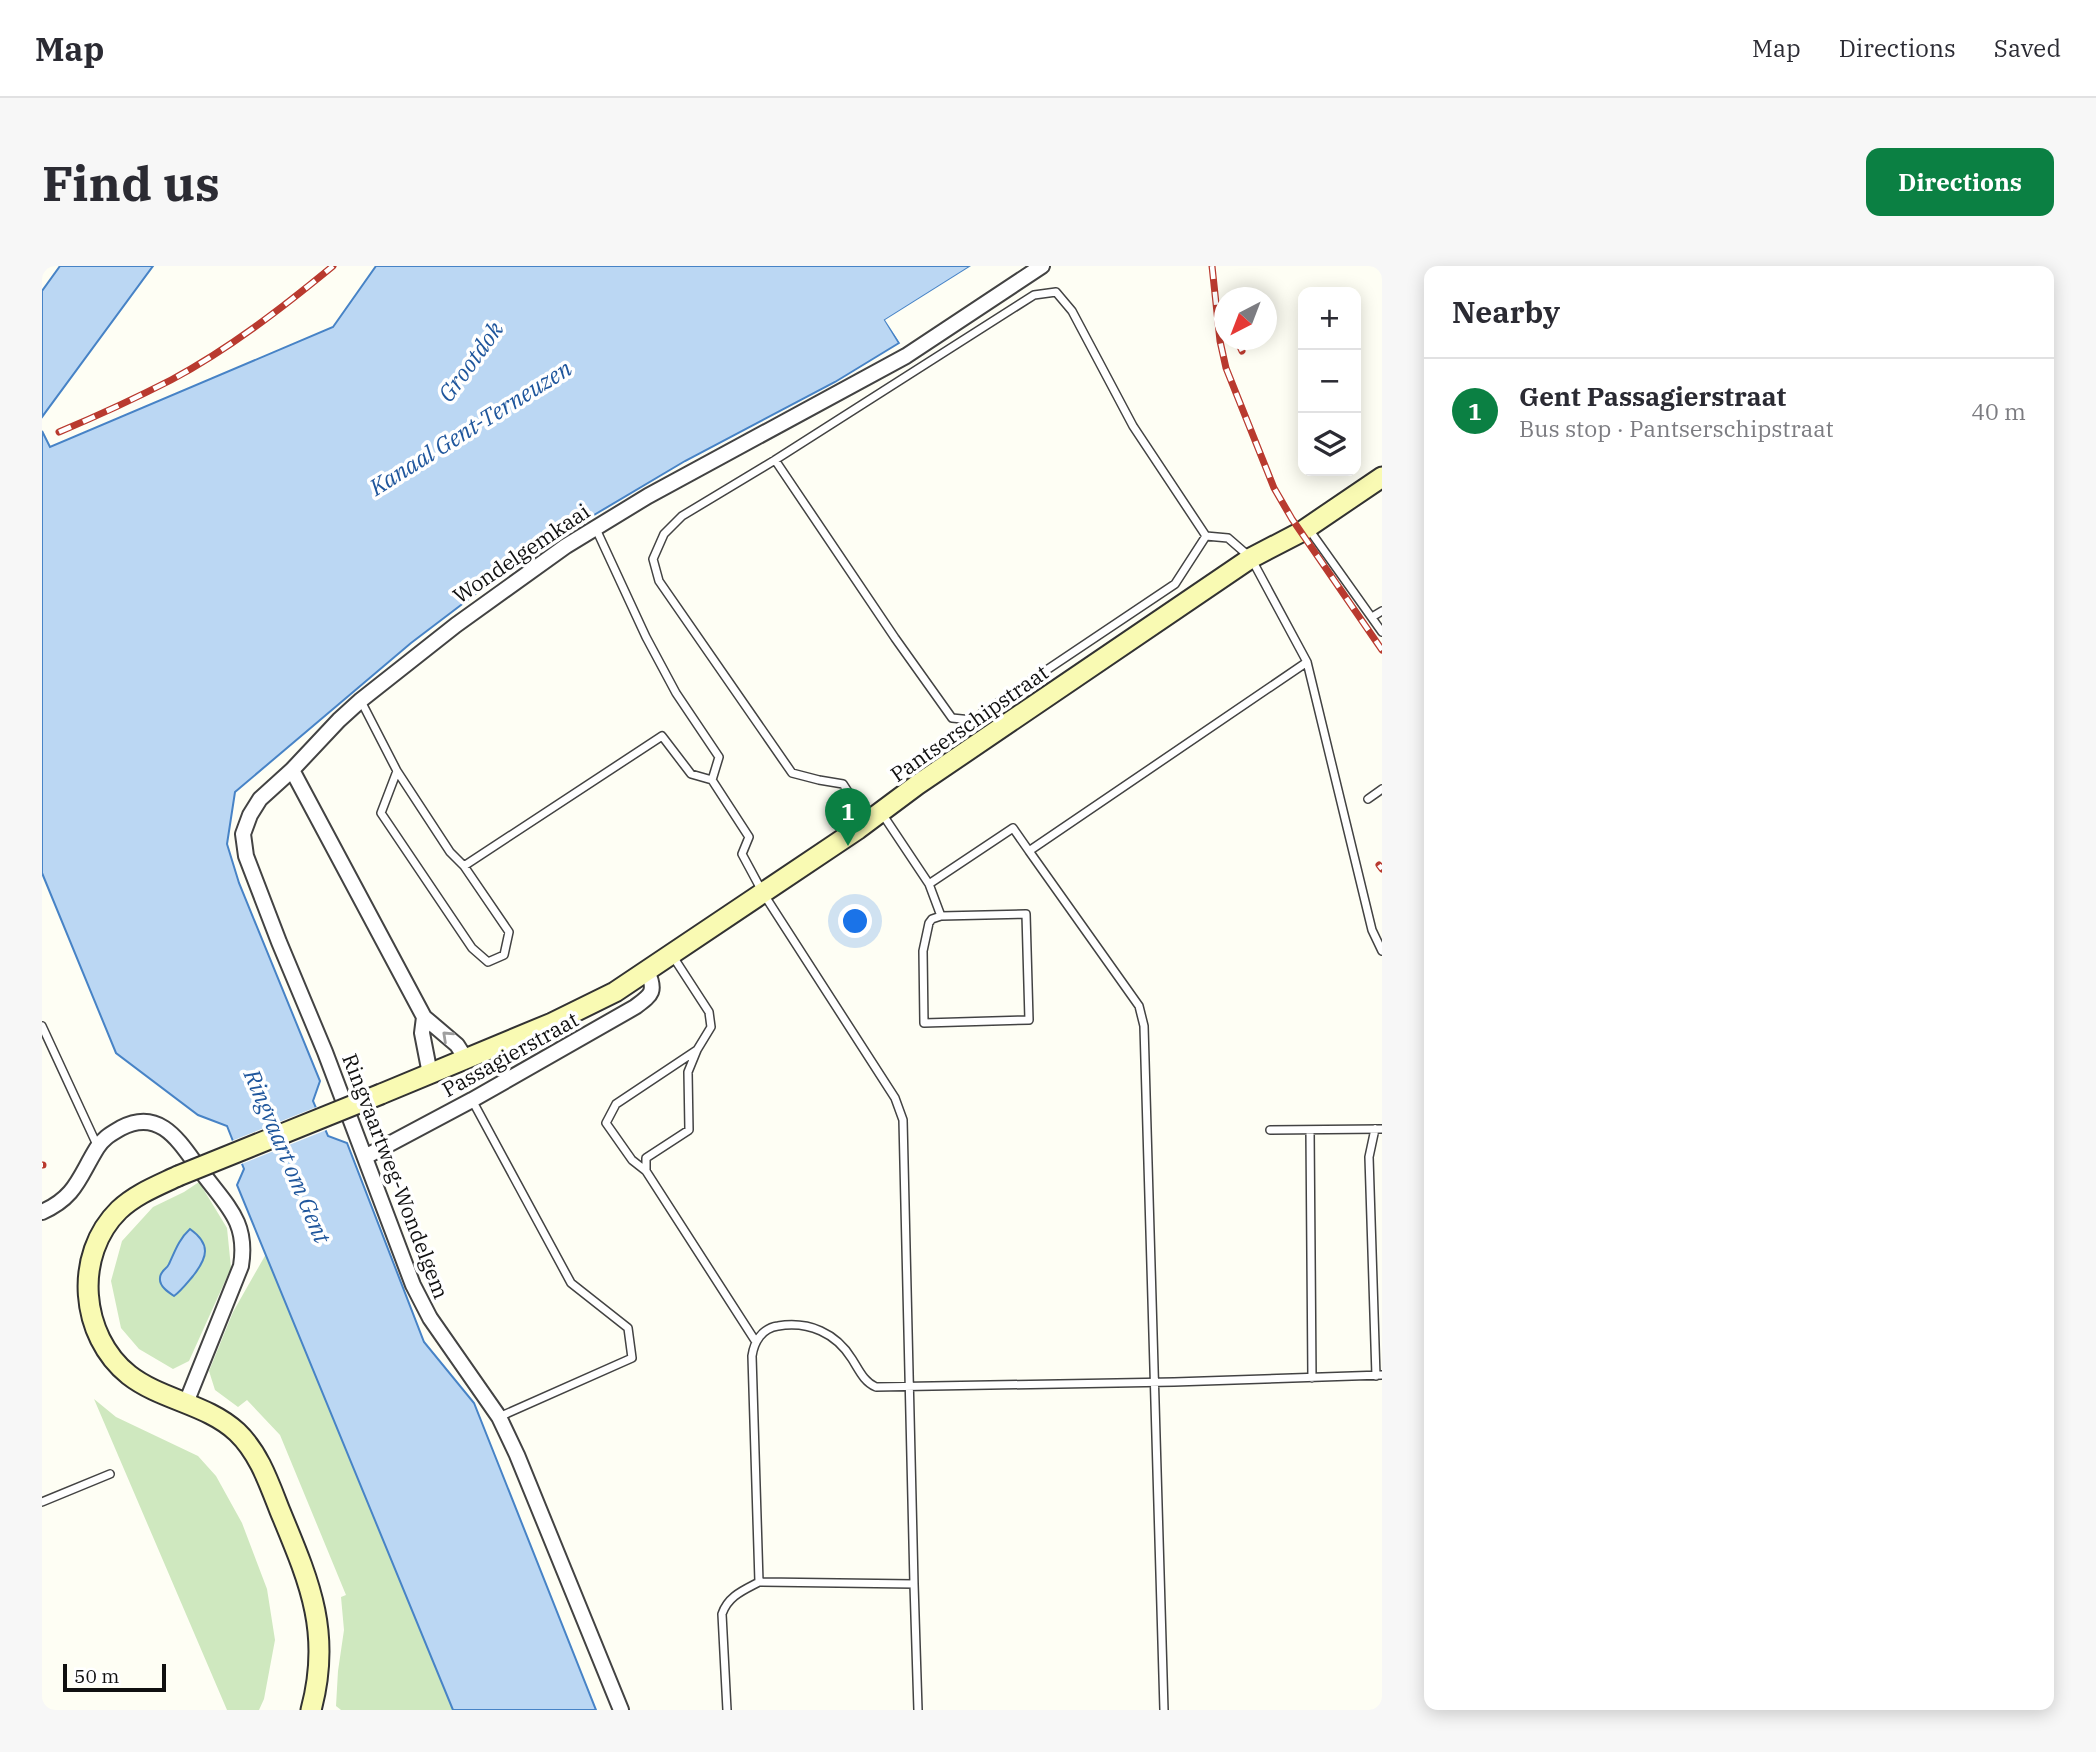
<!DOCTYPE html>
<html lang="en">
<head>
<meta charset="utf-8">
<style>
	body { margin:0; font-family:"IBM Plex Serif",serif; background:#f7f7f7; color:#2b2b33 }
	.controls { position:absolute; right:21px; top:21px; display:grid; overflow:hidden; border-radius:14px; box-shadow:0 4px 18px #0003 }
	.controls button { width:63px; height:63px; display:grid; place-items:center; padding:0; border:0; border-bottom:2px solid #e1e1e2; background:#fff; color:#2b2b33; font:35px sans-serif }
	.compass { position:absolute; left:1172px; top:21px; width:63px; height:63px; border-radius:50%; background:#fff; box-shadow:0 4px 18px #0003; rotate:222deg }
	.scale { position:absolute; left:21px; bottom:18px; width:103px; box-sizing:border-box; padding-left:7px; border:4px solid #101010; border-top:0; font-size:19px; line-height:24px; white-space:nowrap; color:#101010; -webkit-text-stroke:5px #fff; paint-order:stroke }
	.you { position:absolute; left:814px; top:656px; width:24px; height:24px; margin:-18px; border:5px solid #fff; border-radius:50%; background:#1a73e8; box-shadow:0 0 0 10px #1a73e833 }
	.badge { display:grid; place-items:center; width:46px; height:46px; border-radius:50%; background:#0b8043; color:#fff; font-size:23px; font-weight:700 }
	.pin { position:absolute; translate:-50% -58px; filter:drop-shadow(0 2px 4px #0008) }
	.pin::after { content:''; position:absolute; top:37px; width:24px; height:21px; background:inherit; clip-path:polygon(0 0,100% 0,50% 100%) }
	.list { margin:0; padding:0; list-style:none }
	h2 { display:flex; justify-content:space-between; align-items:center; height:91px; margin:0; padding:0 28px; font-size:30px }
	h2 small { font-size:23px; font-weight:400; color:#7c7c81 }
	.list li { display:grid; grid-template-columns:46px 1fr auto; gap:21px; align-items:center; box-sizing:border-box; height:105px; padding:0 28px; border-top:2px solid #e1e1e2 }
	.list b { display:block; font-size:26px; white-space:nowrap }
	.list p { margin:0; font-size:23px; white-space:nowrap; color:#7c7c81 }
	.list em { font-size:23px; font-style:normal; color:#7c7c81 }
	.icon { flex:none; width:38px; height:38px; fill:none; stroke:currentColor; stroke-width:2; stroke-linecap:round; stroke-linejoin:round }
	.map { position:relative; flex:none; width:1340px; height:1444px; overflow:hidden; border-radius:14px }
	header { display:flex; align-items:center; gap:42px; box-sizing:border-box; height:98px; padding:0 35px; background:#fff; border-bottom:2px solid #e1e1e2 }
	header strong { font-size:33px }
	nav { display:flex; gap:38px; margin-inline-start:auto; font-size:24px }
	.intro { display:flex; align-items:center; justify-content:space-between; box-sizing:border-box; height:168px; padding:0 42px }
	h1 { margin:0; font-size:49px }
	.button { padding:18px 32px; border-radius:14px; background:#0b8043; color:#fff; font-size:24px; font-weight:700 }
	main { display:flex; gap:42px; padding:0 42px }
	aside { flex:1; background:#fff; border-radius:14px; box-shadow:0 4px 18px #0003 }
	.map>svg:first-child { display:block }
</style>
</head>
<body>
<header>
<strong>Map</strong>
<nav><a>Map</a><a>Directions</a><a>Saved</a></nav>
</header>
<div class="intro"><h1>Find us</h1><a class="button">Directions</a></div>
<main>
<div class="map">
<svg width="1340" height="1444" viewBox="0 0 1340 1444">
	<rect width="100%" height="100%" fill="#fefef4"/>
	<path fill="#cfe8bf" d="M157,916L185,962L189,1002L147,1095L131,1103L97,1083L79,1062L69,1015L80,975L111,941L142,926Z
		M224,988L411,1444H299L294,1440L296,1405L302,1364L299,1331L304,1329L238,1169L205,1134L196,1141L173,1124L167,1105L191,1046Z
		M52,1133L74,1151L156,1190L174,1210L200,1257L225,1323L233,1374L222,1433L217,1444H185Z"/>
	<path fill="#bbd7f3" stroke="#4783c6" stroke-width="2" d="M18,0H111L0,151V25Z
		M334,0H929L843,54L857,77L793,116L643,195L552,249L444,320L369,377L193,526L185,578L197,617L278,815L271,835L286,870L305,877L382,1076L432,1137L554,1444H411L195,919L202,903L185,860L156,849L74,787L0,607V165L8,181L291,61Z
		M148,963C169,978 166,991 151,1010C145,1017 139,1025 132,1030C126,1026 117,1020 118,1012C118,1005 125,1003 127,998C133,985 137,973 148,963Z"/>
	<path fill="#fefef4" d="M929,0H932L944,17H940L930,3L848,55L860,76V80L843,54Z
		M277,840L287,863L197,899L187,876Z"/>
	<g fill="none" stroke-linecap="round" stroke-linejoin="round">
		<g stroke="#434343" stroke-width="10">
			<path id="lane" d="M733,194L853,372L910,452L930,454L1133,318L1164,270L1091,160L1030,45L1014,26L992,29L733,194L640,250L622,268L611,293L617,315L750,507L777,514L801,518L825,555
				M1266,262L1340,366
				M554,263L604,371L634,427L677,491L670,514
				M1164,270L1186,272L1209,292L1265,396L1330,664L1340,685
				M1330,351L1340,345
				M319,435L355,505L408,586L422,600L620,470L649,508L670,514L707,571L700,588L721,627L853,832L861,854L872,1318
				M355,505L339,547L430,682L446,696L462,689L467,666L422,600
				M1326,533L1340,523
				M839,546L887,618
				M899,650L984,648L987,754L882,757L881,685L887,657L890,653L899,650L887,618L971,562L987,585
				M630,689L667,746L669,761L655,784L574,838L564,857L590,894L604,905L714,1076
				M0,760L55,879
				M430,834L529,1017L586,1062L590,1092L457,1151
				M1333,863L1327,891L1334,1110
				M1228,864L1340,863
				M1268,864L1270,1112
				M604,905V892L647,864L646,806L655,784
				M0,1236L68,1208
				M685,1444L680,1348C686,1330 702,1324 717,1316
				M876,1444L872,1318L717,1316L710,1090C712,1076 720,1062 736,1060C767,1055 794,1067 810,1093C817,1104 822,1116 834,1121L1132,1116L1340,1109
				M1122,1444L1102,760L1097,740L987,585L1265,396"/>
		</g>
		<g stroke="#434343" stroke-width="18">
			<path id="street" d="M250,504L382,751L415,779L424,793
				M382,751L380,767L388,808
				M323,891L430,834L593,741C609,729 615,726 605,705
				M0,946C34,931 37,911 55,882C61,872 69,868 79,862C121,840 140,881 162,909C186,941 206,957 199,1000L144,1137
				M579,1444L475,1189L457,1151L388,1052L371,1019L283,786L237,676L204,590L201,568L208,549L218,533L250,504L297,454L319,434L414,359L524,280L606,230L864,90L1000,0"/>
		</g>
		<g stroke="#323232" stroke-width="23">
			<path id="secondary" d="M339,828L510,757L573,726L816,563L875,519L1209,292L1259,266L1340,211
				M136,910C115,920 94,928 77,944C31,989 38,1070 87,1109C119,1134 165,1138 195,1166C217,1187 227,1217 238,1245C267,1315 290,1366 269,1444"/>
		</g>
		<use href="#lane" stroke="#fff" stroke-width="7"/>
		<use href="#street" stroke="#fff" stroke-width="14"/>
		<use href="#secondary" stroke="#f9fab3" stroke-width="19"/>
		<g stroke="#b93a2f" stroke-width="7">
			<path id="rail" d="M1170,0L1178,75L1184,102L1232,222L1250,253L1340,384
				M1195,74L1200,85
				M17,166C55,150 92,133 129,114C187,83 240,42 291,0
				M1337,599L1340,603
				M0,899H1"/>
		</g>
		<use href="#rail" stroke="#fff" stroke-width="4.5" stroke-dasharray="13" stroke-linecap="butt"/>
		<g stroke="#323232" stroke-width="23" stroke-linecap="butt">
			<path id="secondary-bridge" d="M136,910L339,828"/>
		</g>
		<use href="#secondary-bridge" stroke="#f9fab3" stroke-width="19"/>
	</g>
	<defs><path id="oneway-chevron" d="M-2-3.5L2.5 0L-2 3.5" fill="none" stroke-width="1.6" stroke-linecap="round" stroke-linejoin="round" transform="scale(1.75)"/></defs>
	<use stroke="#9f9f9f" href="#oneway-chevron" transform="translate(405 770) rotate(-137)"/>
	<g text-anchor="middle" dominant-baseline="central" stroke-width="7" stroke-linejoin="round" paint-order="stroke">
		<g font-size="21" fill="#101010" stroke="#fff">
			<text transform="translate(479 287) rotate(-34)">Wondelgemkaai</text>
			<text transform="translate(927 457) rotate(-35)">Pantserschipstraat</text>
			<text transform="translate(468 788) rotate(-29)">Passagierstraat</text>
			<text transform="translate(354 910) rotate(69)">Ringvaartweg-Wondelgem</text>
		</g>
		<g font-size="23" font-style="italic" fill="#1f569c" stroke="#fff">
			<text transform="translate(428 95) rotate(-54)">Grootdok</text>
			<text transform="translate(428 161) rotate(-32)">Kanaal Gent-Terneuzen</text>
			<text transform="translate(246 890) rotate(67)">Ringvaart om Gent</text>
		</g>
	</g>
</svg>
<div class="controls">
<button>+</button>
<button>−</button>
<button><svg class="icon" aria-label="layers" viewBox="0 0 24 24"><path d="M12 4l9 5-9 5-9-5zM3 14l9 5 9-5"/></svg></button>
</div>
<svg class="compass" viewBox="-18 -18 36 36"><path d="M0-13l5 13h-10z" fill="#e53935"/><path d="M0 13l5-13h-10z" fill="#7c7c81"/></svg>
<div class="scale">50 m</div>
<div class="you"></div>
<div class="pin badge" style="left:806px;top:580px">1</div>
</div>
<aside>
<h2>Nearby<small></small></h2>
<ul class="list">
<li><span class="badge">1</span><div><b>Gent Passagierstraat</b><p>Bus stop · Pantserschipstraat</p></div><em>40 m</em></li>
</ul>
</aside>
</main>
</body>
</html>
